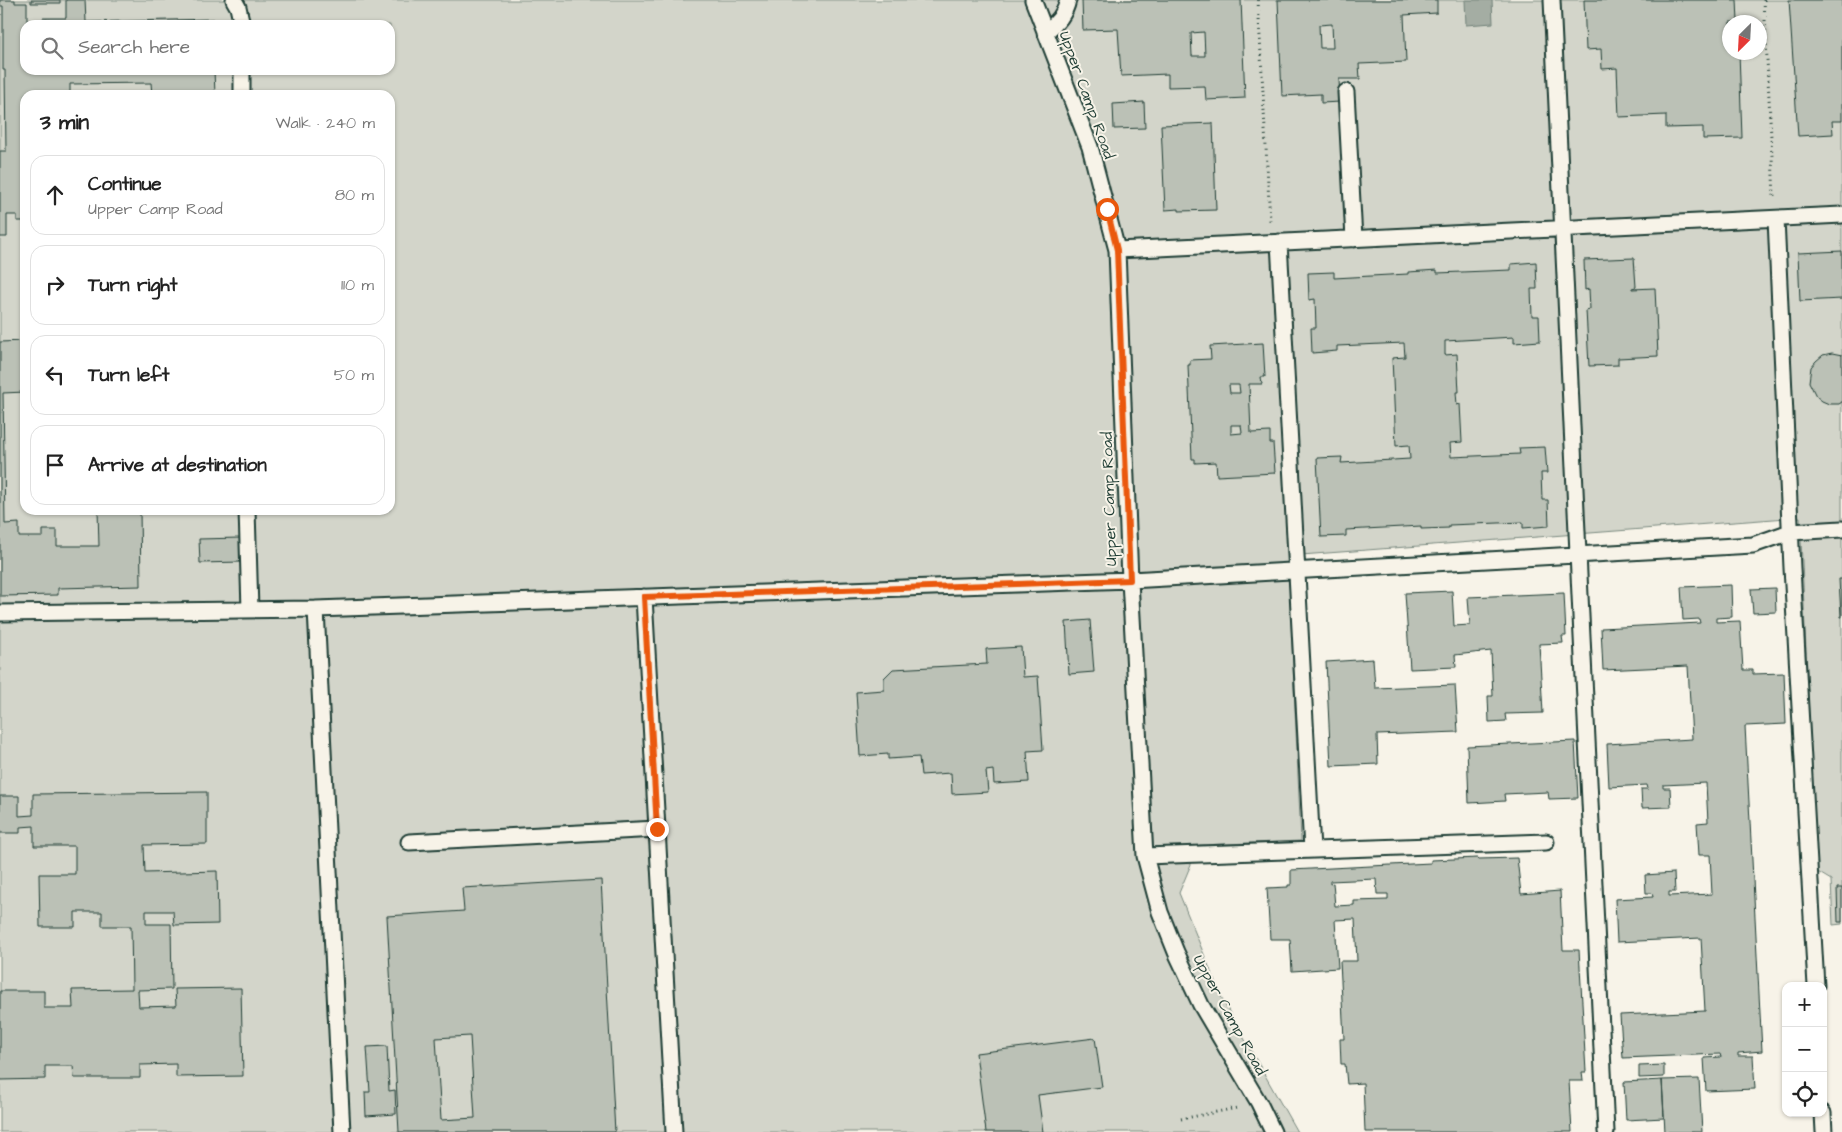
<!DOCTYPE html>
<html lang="en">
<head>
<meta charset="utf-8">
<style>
	body { margin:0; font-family:"Architects Daughter",sans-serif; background:#f2f2f2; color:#222 }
	.controls { position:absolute; right:15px; bottom:15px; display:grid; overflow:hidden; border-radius:10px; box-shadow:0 1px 4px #0004 }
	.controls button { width:45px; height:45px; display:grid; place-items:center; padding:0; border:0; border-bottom:1px solid #e0e0e0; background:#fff; color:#222; font:25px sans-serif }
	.compass { position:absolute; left:1722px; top:15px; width:45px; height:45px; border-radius:50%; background:#fff; box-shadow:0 1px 4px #0004; rotate:204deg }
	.stop { position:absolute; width:15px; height:15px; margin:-11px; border:4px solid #ea580c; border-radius:50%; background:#fff }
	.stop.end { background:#ea580c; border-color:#fff; box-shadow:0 1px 5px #0008 }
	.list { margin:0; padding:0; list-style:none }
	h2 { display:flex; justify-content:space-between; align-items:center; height:65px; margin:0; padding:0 20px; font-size:21px }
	h2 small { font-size:16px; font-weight:400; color:#767676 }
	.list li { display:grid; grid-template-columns:32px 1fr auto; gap:15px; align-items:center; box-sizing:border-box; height:80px; margin:0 10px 10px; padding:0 10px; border:1px solid #e0e0e0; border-radius:15px }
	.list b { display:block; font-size:19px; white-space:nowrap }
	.list p { margin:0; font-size:16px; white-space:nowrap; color:#767676 }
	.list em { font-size:16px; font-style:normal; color:#767676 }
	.icon { flex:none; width:28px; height:28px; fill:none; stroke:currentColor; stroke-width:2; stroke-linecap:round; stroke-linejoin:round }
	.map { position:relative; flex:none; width:1842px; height:1132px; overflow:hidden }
	.search { position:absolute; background:#fff; box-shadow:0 1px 4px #0004; left:20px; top:20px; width:375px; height:55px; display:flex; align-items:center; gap:12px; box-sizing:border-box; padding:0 18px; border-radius:15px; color:#767676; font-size:19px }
	.panel { position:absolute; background:#fff; box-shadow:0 1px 4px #0004; left:20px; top:90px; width:375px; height:425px; border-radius:15px }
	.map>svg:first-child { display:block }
</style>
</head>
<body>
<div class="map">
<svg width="1842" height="1132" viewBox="0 0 1842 1132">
	<rect width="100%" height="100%" fill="#f7f3e8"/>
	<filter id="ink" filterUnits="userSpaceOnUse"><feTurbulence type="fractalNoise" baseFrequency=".02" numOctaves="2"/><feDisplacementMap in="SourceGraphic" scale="10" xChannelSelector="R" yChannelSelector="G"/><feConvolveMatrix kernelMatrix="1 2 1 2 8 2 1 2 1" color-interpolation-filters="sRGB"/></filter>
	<g filter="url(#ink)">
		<path fill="#d3d5ca" stroke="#79897f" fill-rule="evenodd" d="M0,0H1842V924L1833,925L1831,880L1816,871L1800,517L1288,556L1301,841L1199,845L1179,893L1223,1001L1297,1132H0ZM1730,22H1760V52H1730ZM25,25H390V70H25ZM25,95H390V510H25Z"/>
		<path fill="#a4ada3" stroke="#6f8077" d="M1465,0H1492L1493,23L1466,25Z"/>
		<path fill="#bbc1b6" stroke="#1f3d34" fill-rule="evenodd" d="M0,0H15V3H27V25H25V70H214L215,95H152L151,83L70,84V95H25V221H17V215H7V237H0V151H6L5,70H3V6H0Z
			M31,0H60V3H31Z
			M66,0H85L86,22L214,19V25H43V18H66Z
			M1082,0H1241L1245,98L1206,100L1205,86L1168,87V74L1121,76L1118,29L1083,30ZM1204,32L1205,56H1192L1191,33Z
			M1278,0H1437V13L1404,15L1406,62L1359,64L1360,79H1339L1340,102L1321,103V94L1282,96ZM1332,24L1333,48H1320L1319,25Z
			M1584,0H1737L1738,22H1730V52H1739L1742,138L1703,139V127L1666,128V115L1619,117L1617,68L1602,69L1601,49L1586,50Z
			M1789,0H1842V121H1832L1833,134L1798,136Z
			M1144,102L1145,128L1114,129L1113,104Z
			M1213,123L1216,210L1179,211V209L1165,210L1161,125Z
			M1842,251V299L1800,301L1798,253Z
			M1634,258L1636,287L1632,288V289L1655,288L1658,356L1618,358V365L1589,366L1586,310L1590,309L1589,289L1585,290L1584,260Z
			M1536,262L1537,289H1531L1532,316H1539L1540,341L1514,343V337L1445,341V355L1457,354L1459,392H1456L1457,405L1460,404L1462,442L1450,443L1451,457L1520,454L1519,448L1545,447L1547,473H1541L1542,500H1548L1549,526L1523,528V522L1449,525V528L1421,529V526L1346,530V536L1321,537L1317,458L1342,457L1341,463L1410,459L1409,445L1396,446L1392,358L1405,357L1404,343L1337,346V351L1312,353L1311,328H1316L1315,299L1309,300L1308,273L1334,272V278L1408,274V272L1437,270V273L1511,270V264Z
			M25,341V392L3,393L5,524L19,523V537H43V530H57V546H99L98,510H140L141,586L58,588V595L0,596V342Z
			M1263,343L1265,377H1261L1262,384H1249L1251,433L1270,432V443H1273L1275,473L1217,476L1216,462L1195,463V459H1192L1188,365H1190V360L1211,359L1210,346ZM1229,385H1239L1240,393H1230ZM1231,425H1241L1242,433L1231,434Z
			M1832,353L1842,355V402L1839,404H1829L1822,401L1816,396L1809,382L1811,367L1816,361L1823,355Z
			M240,538L241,562L200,563L199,539Z
			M1839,579H1842V617H1841Z
			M1731,585L1732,617L1716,618V622L1740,621L1743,670H1753V674L1784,673L1786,724L1745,726L1762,1051L1738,1053V1056H1753L1755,1089L1706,1091L1704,1058L1721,1057L1720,1054L1623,1058L1620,1015L1705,1011L1701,938L1617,942L1615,899L1653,897L1652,893H1646L1645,875L1674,873L1675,892H1669V896L1712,894L1710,855H1699L1697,823L1708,822L1706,783L1663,785V788H1670L1671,807L1642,808L1641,789H1648L1647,785L1609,787L1607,744L1692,739L1688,666L1603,670L1601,628L1700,623L1699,619L1683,620L1681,587Z
			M1775,588L1776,612L1753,613L1751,589Z
			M1452,591L1454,626L1470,625L1468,597L1564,593L1566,636H1562L1563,643L1539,644L1543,713L1505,714L1506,721L1489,722L1488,696H1493L1491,651L1455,655L1456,667L1410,669L1405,593Z
			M1090,620L1094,672L1069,674L1066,622Z
			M1021,647L1023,677L1038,676L1043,750L1027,751L1029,782L994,784L993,770L986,771L988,792L952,794L951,773L921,775L919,757L888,759V754L860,756L856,692L884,690V678L893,669L987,664L986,649Z
			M1373,659L1375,688L1455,685L1458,732L1377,735L1378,764L1331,766L1326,662Z
			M1575,741L1578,798L1549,799L1548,792L1504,794L1505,801L1469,803L1467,746Z
			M207,792V844L144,845L145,873L217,871L218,924L174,925L173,911H146V924H171L172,989L138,990L139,1007L176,1006L175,989L241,988L243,1076L176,1077V1064L140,1065V1078H74L73,1066H45V1079L0,1080V991H44V1008H73L72,990L132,989L131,926H102V912H75V927H40L39,874H75V846H34V826L20,827V833H0V796H19V816L33,815V794Z
			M1478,858L1479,859L1517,858L1521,894L1560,891L1563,950H1579L1586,1072H1582L1583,1081H1569L1572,1132H1365L1363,1083L1347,1084L1345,1064H1341L1340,1039H1344L1340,961H1357L1355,919L1335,920L1338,968L1292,971L1290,939H1270L1267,888L1288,887V885H1291V870L1431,863V860ZM1376,879L1377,894H1388V900L1354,901V905L1335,906L1333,883L1330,884V881Z
			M601,880L615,1132H399L387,916L464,911L462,888ZM470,1036L475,1118L441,1120L436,1038Z
			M1837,888H1842V922H1838Z
			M1095,1038L1102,1087L1038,1095L1043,1132H986L976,1053Z
			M387,1046L389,1091L395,1090L396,1114L366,1116L365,1092H370L367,1047Z
			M1664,1065V1077L1639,1078V1066Z
			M1699,1079L1702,1132H1665L1662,1080Z
			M1662,1080L1664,1118L1626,1120L1624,1082Z"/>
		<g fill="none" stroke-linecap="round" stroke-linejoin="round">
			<g stroke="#1f3d34" stroke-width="19">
				<path id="lane" d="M234,0L238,7L242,25
					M1033,0L1090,147L1117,250L1130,580L1145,856L1160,912L1176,952L1201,1005L1259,1103L1273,1132
					M1552,0C1571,377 1586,755 1606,1132
					M1045,32C1057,24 1065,14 1068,0
					M1346,92L1354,239
					M242,95V70
					M1776,219L1792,568L1816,986
					M1279,242L1312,850
					M1117,250L1842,215
					M247,510L250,610
					M644,597L674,1132
					M316,609L342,1132
					M0,613L316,609L1130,580L1753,545L1790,532L1842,529
					M409,842L657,829
					M1145,856L1546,842
					M1823,1113L1824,1132"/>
			</g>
			<path stroke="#1f3d34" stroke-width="3" stroke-dasharray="1 4" stroke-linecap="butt" d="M1258,0L1270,221
				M1764,0L1774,196
				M1181,1119L1237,1108"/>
			<use href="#lane" stroke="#f7f3e8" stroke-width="15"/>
		</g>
	</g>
	<g fill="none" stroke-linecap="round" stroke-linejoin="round" filter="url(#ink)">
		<path stroke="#ea580c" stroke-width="6" d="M657,829L644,597L1130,580L1117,250L1107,209"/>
	</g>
	<g text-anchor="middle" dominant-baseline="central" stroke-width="4" stroke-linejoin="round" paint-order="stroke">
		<g font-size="16" fill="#1f3d34" stroke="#f7f3e8">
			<text transform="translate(1087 95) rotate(70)">Upper Camp Road</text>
			<text transform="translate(1109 499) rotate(-92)">Upper Camp Road</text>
			<text transform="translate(1230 1015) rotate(61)">Upper Camp Road</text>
		</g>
	</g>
</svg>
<div class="controls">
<button>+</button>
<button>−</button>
<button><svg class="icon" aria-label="locate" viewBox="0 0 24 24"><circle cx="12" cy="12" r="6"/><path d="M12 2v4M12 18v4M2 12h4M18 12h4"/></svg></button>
</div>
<svg class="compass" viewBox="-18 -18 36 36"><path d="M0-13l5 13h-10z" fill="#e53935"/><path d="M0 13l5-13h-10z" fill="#767676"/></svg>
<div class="stop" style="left:1107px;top:209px"></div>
<div class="stop end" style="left:657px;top:829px"></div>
<div class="search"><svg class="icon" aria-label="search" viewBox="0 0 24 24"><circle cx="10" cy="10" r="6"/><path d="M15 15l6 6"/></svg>Search here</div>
<section class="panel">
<h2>3 min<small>Walk · 240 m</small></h2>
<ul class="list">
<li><svg class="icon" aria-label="ahead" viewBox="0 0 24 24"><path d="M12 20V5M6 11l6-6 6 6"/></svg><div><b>Continue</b><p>Upper Camp Road</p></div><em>80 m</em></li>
<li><svg class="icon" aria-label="right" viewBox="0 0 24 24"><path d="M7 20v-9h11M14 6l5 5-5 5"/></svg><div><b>Turn right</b></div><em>110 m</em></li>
<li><svg class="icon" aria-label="left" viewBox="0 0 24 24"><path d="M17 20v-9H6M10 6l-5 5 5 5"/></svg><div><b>Turn left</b></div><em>50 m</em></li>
<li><svg class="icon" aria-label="arrive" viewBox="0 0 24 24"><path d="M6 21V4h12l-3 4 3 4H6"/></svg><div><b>Arrive at destination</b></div></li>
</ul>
</section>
</div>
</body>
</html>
